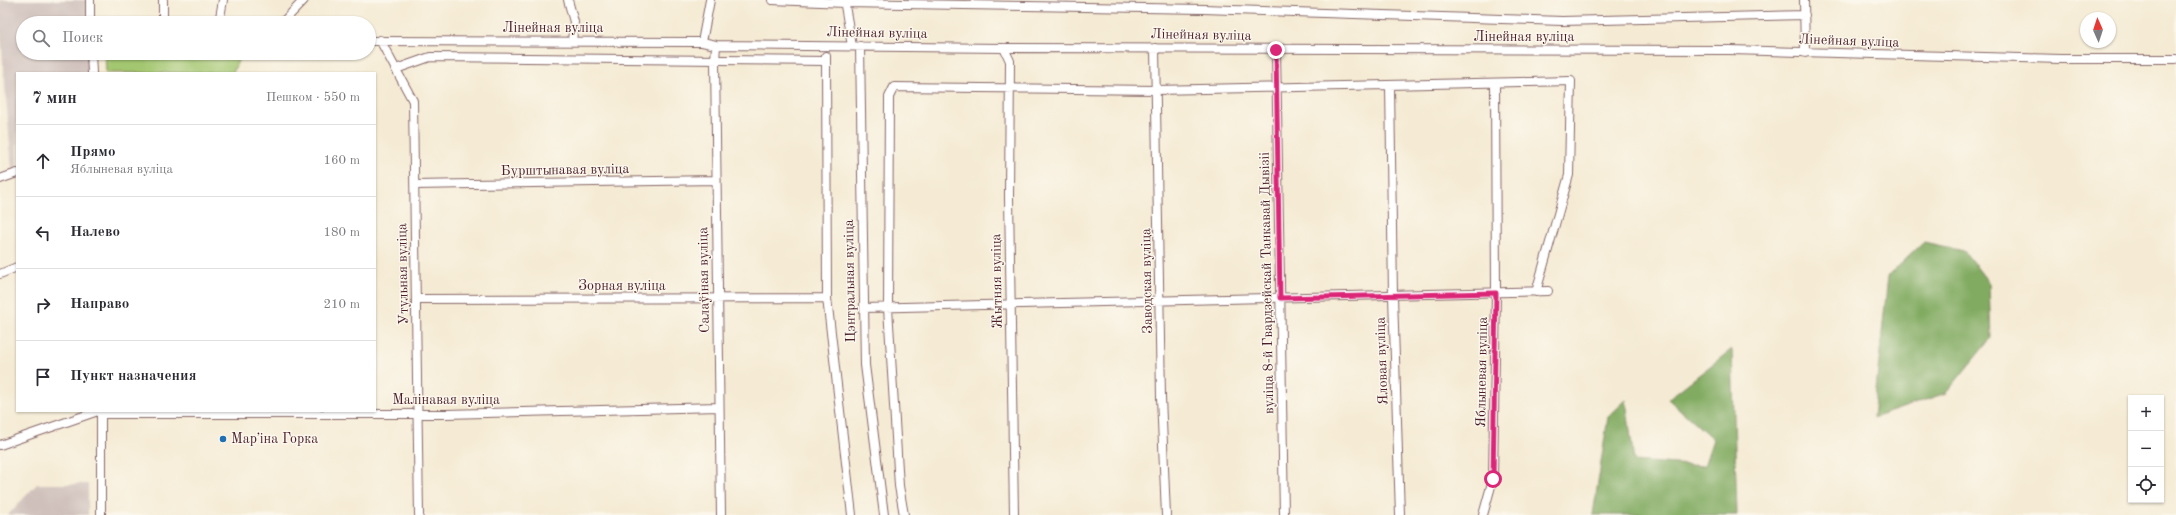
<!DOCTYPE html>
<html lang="ru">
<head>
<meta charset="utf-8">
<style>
	body { margin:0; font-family:"Old Standard TT",serif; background:#f7f7f7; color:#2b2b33 }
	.controls { position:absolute; right:12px; bottom:12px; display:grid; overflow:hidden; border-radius:0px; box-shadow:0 1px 3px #0004 }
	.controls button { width:36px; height:36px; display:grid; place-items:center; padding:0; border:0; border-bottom:1px solid #e1e1e2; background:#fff; color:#2b2b33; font:20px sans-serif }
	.compass { position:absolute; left:2080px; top:12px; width:36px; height:36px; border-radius:50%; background:#fff; box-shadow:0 1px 3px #0004; rotate:357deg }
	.stop { position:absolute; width:12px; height:12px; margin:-9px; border:3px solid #db2777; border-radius:50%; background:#fff }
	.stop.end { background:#db2777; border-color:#fff; box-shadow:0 1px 4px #0008 }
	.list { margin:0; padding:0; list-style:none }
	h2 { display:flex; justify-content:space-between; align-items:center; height:52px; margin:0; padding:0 16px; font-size:17px }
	h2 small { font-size:13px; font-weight:400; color:#7c7c81 }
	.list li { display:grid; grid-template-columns:26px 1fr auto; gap:12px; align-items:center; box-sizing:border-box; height:72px; padding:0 16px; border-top:1px solid #e1e1e2 }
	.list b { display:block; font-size:15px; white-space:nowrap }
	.list p { margin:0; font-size:13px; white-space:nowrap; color:#7c7c81 }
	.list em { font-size:13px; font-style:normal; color:#7c7c81 }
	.icon { flex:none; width:22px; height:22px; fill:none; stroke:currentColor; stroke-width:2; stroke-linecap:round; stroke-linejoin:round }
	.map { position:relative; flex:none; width:2176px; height:515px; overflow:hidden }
	.search { position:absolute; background:#fff; box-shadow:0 1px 3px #0004; left:16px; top:16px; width:360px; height:44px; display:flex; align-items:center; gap:10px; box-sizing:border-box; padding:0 14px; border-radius:22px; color:#7c7c81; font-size:15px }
	.panel { position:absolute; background:#fff; box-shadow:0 1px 3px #0004; left:16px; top:72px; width:360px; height:340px; border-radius:0px }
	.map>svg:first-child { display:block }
</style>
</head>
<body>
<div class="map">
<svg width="2176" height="515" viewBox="0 0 2176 515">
	<rect width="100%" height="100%" fill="#fbf7ec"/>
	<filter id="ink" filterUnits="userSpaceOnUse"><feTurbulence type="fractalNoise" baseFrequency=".025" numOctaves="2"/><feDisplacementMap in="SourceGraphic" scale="8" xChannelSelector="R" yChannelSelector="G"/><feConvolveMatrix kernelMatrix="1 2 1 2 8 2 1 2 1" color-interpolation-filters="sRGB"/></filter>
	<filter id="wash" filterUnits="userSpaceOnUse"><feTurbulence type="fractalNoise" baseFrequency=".012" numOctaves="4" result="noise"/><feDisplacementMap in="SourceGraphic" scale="16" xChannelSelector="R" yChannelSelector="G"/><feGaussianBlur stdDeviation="0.9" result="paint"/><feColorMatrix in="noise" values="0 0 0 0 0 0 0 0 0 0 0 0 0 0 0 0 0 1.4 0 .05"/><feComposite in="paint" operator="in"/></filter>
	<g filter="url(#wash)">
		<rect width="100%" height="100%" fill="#f5ebd4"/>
		<path fill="#cfc0bb" d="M0,0H87L88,23H23V53H89L90,73H17V168L12,169L0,26Z
			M37,484H88V515H8Z"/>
		<path fill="#a3c66f" stroke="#76724d" d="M105,53H241L233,73H106Z"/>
		<path fill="#82ab62" stroke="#666546" d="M1924,242L1964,251L1989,283L1991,338L1946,393L1873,418L1888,276Z
			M1732,349L1737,515H1593L1608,417L1626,400L1634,461L1704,466L1713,439L1668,399Z"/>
	</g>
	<g filter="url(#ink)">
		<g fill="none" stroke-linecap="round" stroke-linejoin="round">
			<g stroke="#866666" stroke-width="10">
				<path id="minor" d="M90,0V23
					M568,0L574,22L572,41
					M772,0L845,3L1203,9L1562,21L1805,15
					M844,0L852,46
					M1804,0L1805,53
					M163,23V0
					M219,23L223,0
					M282,23L304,0
					M380,40L413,101L419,515
					M369,41L702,42L716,45L1004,48L1730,50L2060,59H2176
					M702,42L710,0
					M716,45L715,61L721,515
					M860,46L865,365L884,515
					M1004,48L1010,61L1009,197L1014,515
					M1155,48L1161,397L1166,515
					M1276,50L1284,515
					M91,53L92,73
					M826,56L827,298L852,515
					M396,69L430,57L826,61
					M1390,85L1393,296L1400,515
					M0,179L17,173
					M415,185L716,180
					M0,274L17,267
					M417,299L827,298
					M864,308L1548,291
					M101,411V515
					M101,414H446L719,407
					M0,445L98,411
					M904,515L899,486L888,308L889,97L894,87L1156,90L1571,81L1569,175L1536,292
					M1483,515L1493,479L1496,293L1495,83"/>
			</g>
			<use href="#minor" stroke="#fff" stroke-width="8"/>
		</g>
	</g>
	<g fill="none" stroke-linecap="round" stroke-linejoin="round" filter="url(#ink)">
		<path stroke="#db2777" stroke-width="5" d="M1276,50L1280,298L1496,293L1493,479"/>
	</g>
	<circle fill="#1f6fb2" stroke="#fbf7ec" stroke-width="1.5" cx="223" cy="439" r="4"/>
	<g text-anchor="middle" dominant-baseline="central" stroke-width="3" stroke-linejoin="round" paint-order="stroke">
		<g font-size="14" fill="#4a1f2b" stroke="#fbf7ec">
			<text x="553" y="28">Лінейная вуліца</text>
			<text transform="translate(877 33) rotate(1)">Лінейная вуліца</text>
			<text transform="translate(1201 35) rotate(1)">Лінейная вуліца</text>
			<text x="1524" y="37">Лінейная вуліца</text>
			<text transform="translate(1849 41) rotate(2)">Лінейная вуліца</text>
			<text transform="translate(565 170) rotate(-1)">Бурштынавая вуліца</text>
			<text transform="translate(403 274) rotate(-91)">Утульная вуліца</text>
			<text transform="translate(704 280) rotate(-91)">Салаўіная вуліца</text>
			<text transform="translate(850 281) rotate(-91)">Цэнтральная вуліца</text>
			<text transform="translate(997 281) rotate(-91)">Жытняя вуліца</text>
			<text transform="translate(1147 281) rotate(-91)">Заводская вуліца</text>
			<text transform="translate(1267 283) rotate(-91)">вуліца 8-й Гвардзейскай Танкавай Дывізіі</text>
			<text x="622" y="286">Зорная вуліца</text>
			<text transform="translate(1382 361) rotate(-92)">Яловая вуліца</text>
			<text transform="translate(1482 372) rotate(-89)">Яблыневая вуліца</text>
			<text x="446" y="400">Малінавая вуліца</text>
		</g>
		<g font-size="14" fill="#4a1f2b" stroke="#fbf7ec" text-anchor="start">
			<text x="231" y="439">Марʼіна Горка</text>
		</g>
	</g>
</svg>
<div class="controls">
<button>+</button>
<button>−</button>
<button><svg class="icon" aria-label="locate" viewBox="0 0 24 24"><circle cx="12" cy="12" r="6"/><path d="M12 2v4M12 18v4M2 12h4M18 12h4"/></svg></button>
</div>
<svg class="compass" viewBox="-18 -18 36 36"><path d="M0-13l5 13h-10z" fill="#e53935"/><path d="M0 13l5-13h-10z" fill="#7c7c81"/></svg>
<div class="stop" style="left:1493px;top:479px"></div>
<div class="stop end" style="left:1276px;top:50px"></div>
<div class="search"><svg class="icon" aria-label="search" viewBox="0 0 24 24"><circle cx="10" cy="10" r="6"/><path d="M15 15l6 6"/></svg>Поиск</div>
<section class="panel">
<h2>7 мин<small>Пешком · 550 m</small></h2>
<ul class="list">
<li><svg class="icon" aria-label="ahead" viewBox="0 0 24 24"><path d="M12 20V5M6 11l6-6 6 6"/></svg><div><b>Прямо</b><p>Яблыневая вуліца</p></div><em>160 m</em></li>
<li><svg class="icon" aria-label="left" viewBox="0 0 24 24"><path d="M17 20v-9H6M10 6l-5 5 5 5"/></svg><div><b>Налево</b></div><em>180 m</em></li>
<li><svg class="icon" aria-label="right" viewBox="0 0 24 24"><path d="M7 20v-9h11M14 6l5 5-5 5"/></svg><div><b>Направо</b></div><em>210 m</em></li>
<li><svg class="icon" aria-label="arrive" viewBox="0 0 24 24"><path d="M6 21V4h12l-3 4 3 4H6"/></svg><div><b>Пункт назначения</b></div></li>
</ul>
</section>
</div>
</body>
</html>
